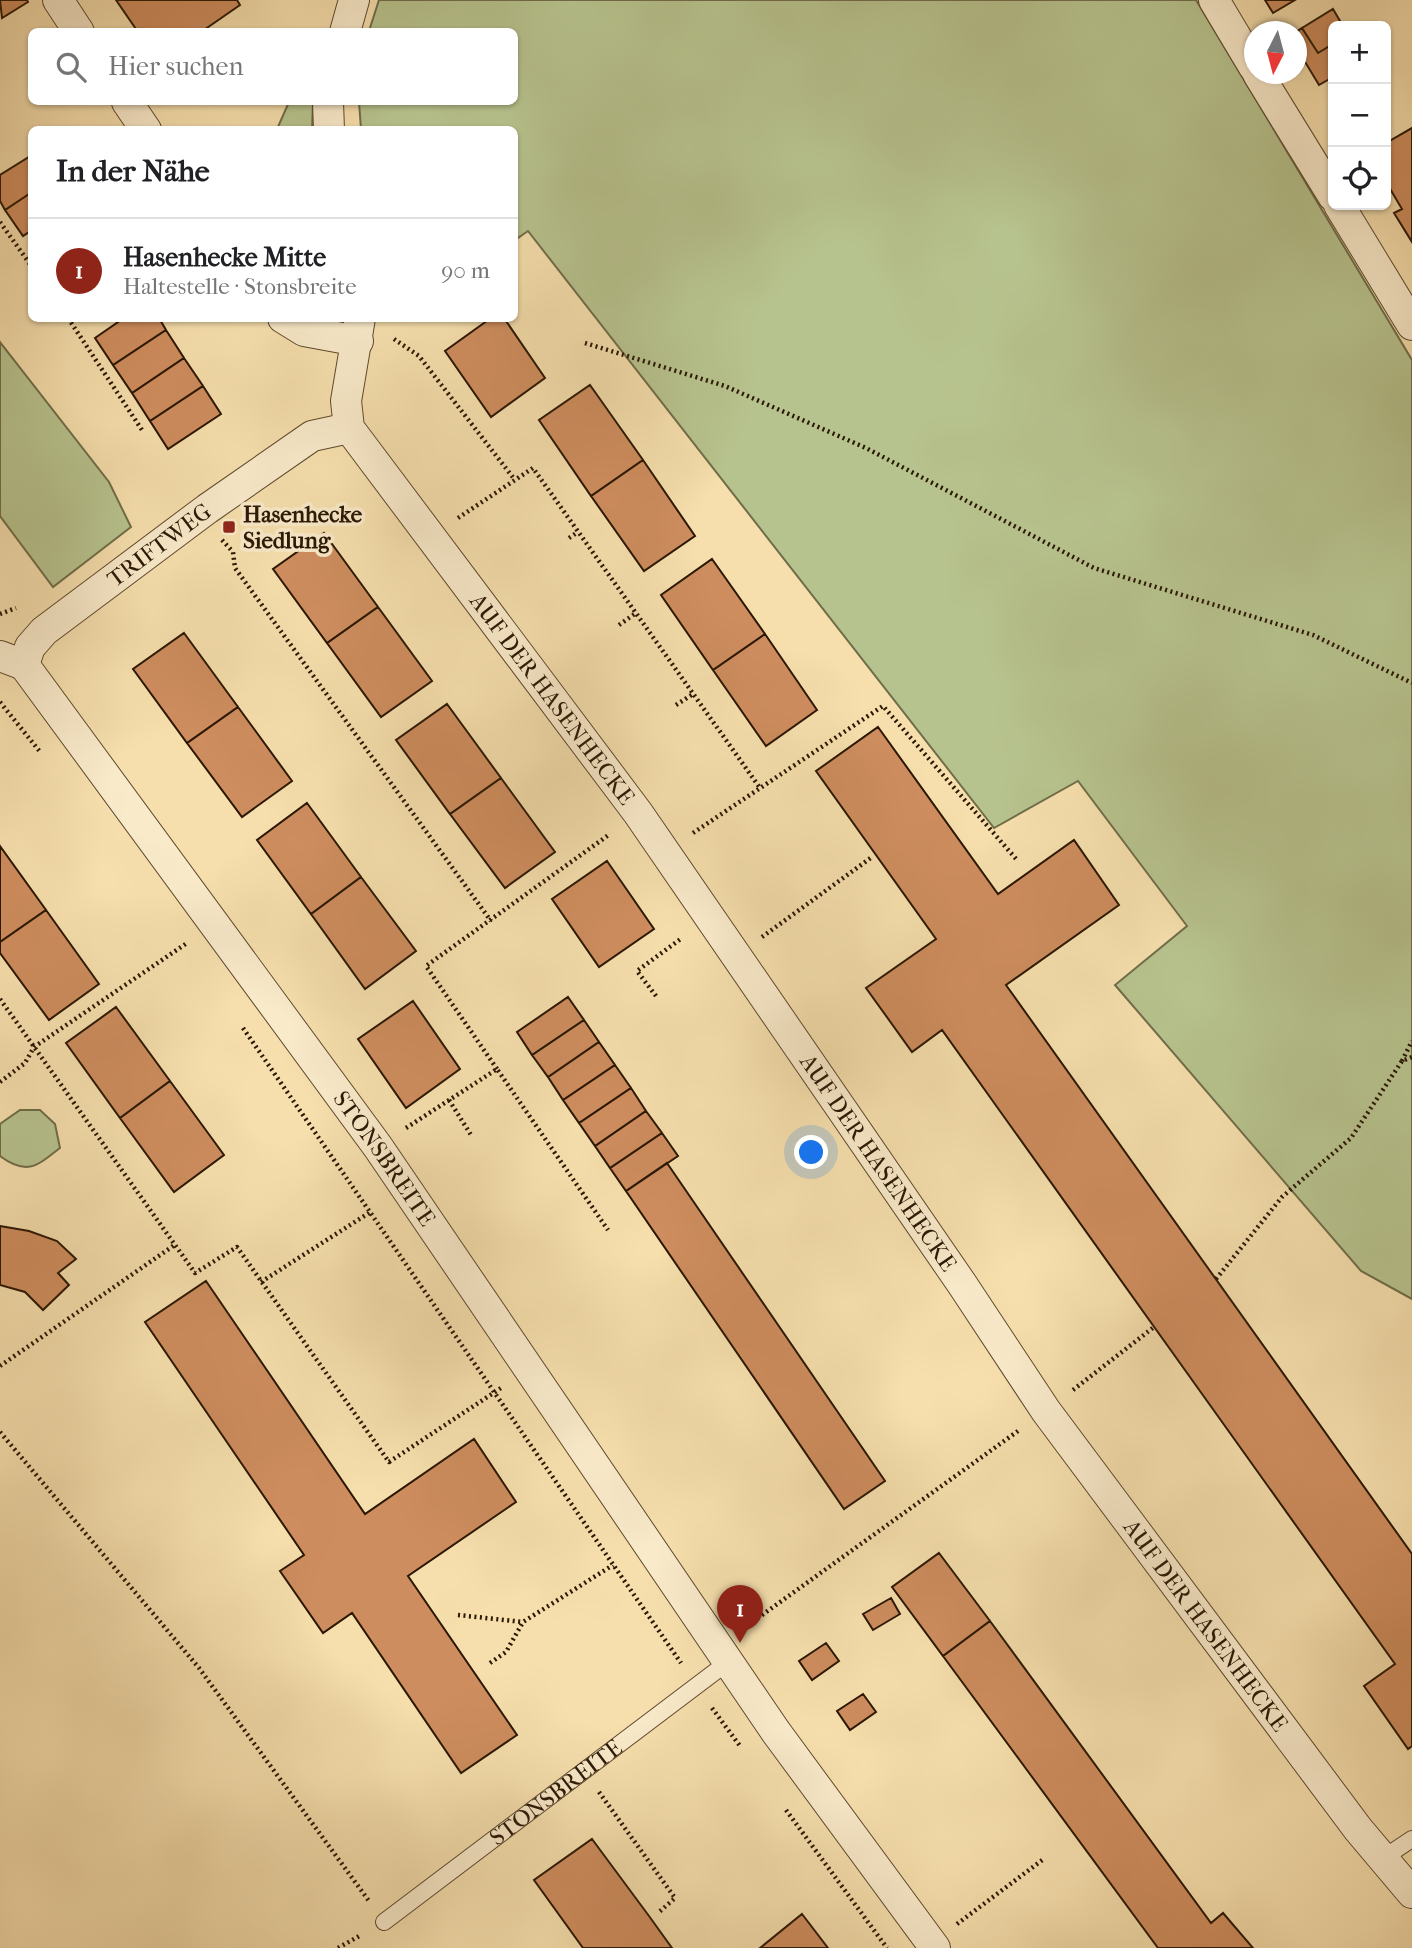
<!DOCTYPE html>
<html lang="de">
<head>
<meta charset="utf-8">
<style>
	body { margin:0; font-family:"IM FELL French Canon",serif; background:#f2f2f2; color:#202124 }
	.controls { position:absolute; right:21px; top:21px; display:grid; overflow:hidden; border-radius:10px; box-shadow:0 2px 5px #0004 }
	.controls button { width:63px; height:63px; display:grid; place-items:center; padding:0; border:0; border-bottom:2px solid #e0e0e0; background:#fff; color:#202124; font:35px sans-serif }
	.compass { position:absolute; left:1244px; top:21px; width:63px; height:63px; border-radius:50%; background:#fff; box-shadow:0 2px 5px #0004; rotate:186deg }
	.you { position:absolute; left:812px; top:1153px; width:24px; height:24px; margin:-18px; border:5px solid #fff; border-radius:50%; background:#1a73e8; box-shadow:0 0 0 10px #1a73e833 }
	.badge { display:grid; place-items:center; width:46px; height:46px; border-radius:50%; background:#8f2418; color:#fff; font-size:23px; font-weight:700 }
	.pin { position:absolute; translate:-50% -58px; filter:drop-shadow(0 2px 4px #0008) }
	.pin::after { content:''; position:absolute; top:37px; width:24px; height:21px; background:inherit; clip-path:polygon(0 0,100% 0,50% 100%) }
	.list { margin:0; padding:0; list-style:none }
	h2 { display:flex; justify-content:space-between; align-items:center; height:91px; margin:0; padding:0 28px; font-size:30px }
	h2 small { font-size:23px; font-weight:400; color:#757577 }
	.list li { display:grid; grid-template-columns:46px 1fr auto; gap:21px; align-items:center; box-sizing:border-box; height:105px; padding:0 28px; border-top:2px solid #e0e0e0 }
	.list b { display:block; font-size:26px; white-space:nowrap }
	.list p { margin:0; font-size:23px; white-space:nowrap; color:#757577 }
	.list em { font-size:23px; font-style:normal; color:#757577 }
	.icon { flex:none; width:38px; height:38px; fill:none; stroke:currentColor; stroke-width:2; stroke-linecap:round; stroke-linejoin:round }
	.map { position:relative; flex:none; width:1412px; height:1948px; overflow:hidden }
	.search { position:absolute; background:#fff; box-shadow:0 2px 5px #0004; left:28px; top:28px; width:490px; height:77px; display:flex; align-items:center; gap:18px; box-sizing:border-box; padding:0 24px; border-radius:10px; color:#757577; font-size:26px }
	.panel { position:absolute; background:#fff; box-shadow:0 2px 5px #0004; left:28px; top:126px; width:490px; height:196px; border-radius:10px }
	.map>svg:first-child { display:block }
</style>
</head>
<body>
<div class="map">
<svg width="1412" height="1948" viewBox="0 0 1412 1948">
	<rect width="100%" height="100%" fill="#f6dfad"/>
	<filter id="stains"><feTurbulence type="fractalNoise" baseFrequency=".00286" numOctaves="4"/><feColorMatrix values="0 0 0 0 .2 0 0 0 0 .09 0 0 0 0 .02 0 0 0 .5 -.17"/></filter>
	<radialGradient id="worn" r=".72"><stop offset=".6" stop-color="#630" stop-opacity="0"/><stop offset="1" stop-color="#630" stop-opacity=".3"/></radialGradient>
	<path fill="#b7c38e" stroke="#706d49" stroke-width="2" d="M379,0H1196L1412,360V1299L1361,1271L1115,985L1187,926L1078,781L994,828L528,231L515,240L514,130L361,129L359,102H514V32L369,31Z
		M289,102H313L312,129H277Z
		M0,342L109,482L131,527L53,587L0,516Z
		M20,1110H40L55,1124L60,1148C37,1166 27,1176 0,1156V1124Z"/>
	<path fill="#ce8d5e" stroke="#2a1704" stroke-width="2" d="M0,0H27L28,2L2,18Z
		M116,0H237L240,5L201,32H138Z
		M1265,0H1295L1273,13Z
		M1333,9L1343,26H1333V44L1318,53L1302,28Z
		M1302,28L1318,53L1333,44V77L1319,85L1296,47V32Z
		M1412,128V242L1394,213L1402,209L1386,182V143Z
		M32,155V192L5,210L0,201V175Z
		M32,192V230L23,236L5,210Z
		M124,318H159L166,330L113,365L95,338Z
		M491,318H504L545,378L491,417L445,351Z
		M166,330L184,358L132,393L113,365Z
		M184,358L203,386L150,421L132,393Z
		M590,385L643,460L591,496L539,420Z
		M203,386L221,414L168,449L150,421Z
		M643,460L695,536L644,571L591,496Z
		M324,533L378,607L327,643L273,569Z
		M712,559L765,634L713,670L661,595Z
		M378,607L432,681L381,717L327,643Z
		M184,633L238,707L187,743L133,669Z
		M765,634L817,710L766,746L713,670Z
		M447,704L501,778L450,814L396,740Z
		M238,707L292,781L242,817L187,743Z
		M878,727L998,894L1074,840L1119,905L1006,985L1412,1554V1746L1408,1749L1364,1686L1395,1664L942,1030L912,1052L866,988L936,939L816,771Z
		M501,778L555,852L505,888L450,814Z
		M307,803L361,877L311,914L257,840Z
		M0,846L46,910L0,942Z
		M607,861L654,929L599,967L552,899Z
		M361,877L416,951L365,989L311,914Z
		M46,910L99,984L49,1020L0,953V942Z
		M568,997L584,1020L532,1055L517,1032Z
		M413,1001L460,1069L406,1108L358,1039Z
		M116,1007L170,1081L120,1118L66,1043Z
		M584,1020L599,1042L548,1077L532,1055Z
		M599,1042L615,1065L563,1100L548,1077Z
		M615,1065L631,1088L579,1123L563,1100Z
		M170,1081L224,1155L174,1192L120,1118Z
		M631,1088L646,1111L595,1146L579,1123Z
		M646,1111L662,1133L610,1168L595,1146Z
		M662,1133L678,1156L626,1191L610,1168Z
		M667,1163L885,1481L844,1509L626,1191Z
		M0,1226L29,1231L57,1241L76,1259L58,1273L69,1285L43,1310L25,1292L0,1285Z
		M206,1281L365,1514L474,1439L516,1502L408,1576L517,1735L461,1773L352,1613L323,1633L280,1571L304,1555L145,1322Z
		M939,1553L990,1621L943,1656L892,1587Z
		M891,1598L900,1614L873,1630L863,1614Z
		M990,1621L1211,1923L1223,1913L1253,1948H1158L943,1656Z
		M826,1643L839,1661L812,1680L799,1661Z
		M863,1694L876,1712L850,1730L837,1711Z
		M592,1839L649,1916L672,1948H583L534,1880Z
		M802,1914L828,1948H760Z"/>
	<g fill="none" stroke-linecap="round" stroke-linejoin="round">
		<g stroke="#5d492e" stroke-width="18">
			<g id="service">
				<path d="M1382,1859L1412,1839"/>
				<path id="s1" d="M384,1922L728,1662"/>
			</g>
		</g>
		<g stroke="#5d492e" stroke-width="32">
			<g id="minor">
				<path d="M58,0L79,32"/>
				<path d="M1214,0L1254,67"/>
				<path d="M345,32L354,0"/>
				<path d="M1258,74L1333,196"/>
				<path d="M127,102L146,130"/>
				<path d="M328,102L329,130"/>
				<path d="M1339,205L1412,325"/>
				<path d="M283,318L304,331L358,341"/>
				<path id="s2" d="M360,318L346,401L349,428L638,813L962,1284L1046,1411L1358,1829L1412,1893"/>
				<path d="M0,656L24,665"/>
				<path id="s3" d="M24,665L378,1147L776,1732L935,1948"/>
				<path id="s4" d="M24,665L30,647L44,631L207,509L312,436L349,428"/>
			</g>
		</g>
		<path stroke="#2a1704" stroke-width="4.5" stroke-dasharray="2 3.5" stroke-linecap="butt" d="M0,222L32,267
			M68,318L142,430
			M394,339L419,356L515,480
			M585,343L725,386L866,448L1094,568L1313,635L1412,683
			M458,518L533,468L760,788
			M569,538L578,532
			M222,540L233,552L235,568L491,921
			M0,614L16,608
			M619,625L636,613
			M0,702L41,753
			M676,705L693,694
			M693,833L883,706L1017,860
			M762,937L872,857
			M656,996L637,971L682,938
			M0,999L195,1273L237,1247L389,1462L501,1388
			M243,1028L681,1663
			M1402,1061L1412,1041
			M497,1069L426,966L610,834
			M0,1082L25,1063L34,1047L187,943
			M449,1100L471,1135
			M406,1128L497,1069L608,1230
			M1216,1279L1282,1197L1351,1138L1402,1061L1412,1057
			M261,1282L372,1211
			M0,1366L176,1244
			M1073,1390L1154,1327
			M0,1432L199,1668L369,1901
			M458,1615L523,1622
			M744,1628L1018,1431
			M490,1663L506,1652L523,1622L613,1565
			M712,1708L740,1746
			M599,1792L675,1898L658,1913
			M786,1810L887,1948
			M957,1924L1045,1858
			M338,1948L361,1935"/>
		<use href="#service" stroke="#f9eaca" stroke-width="16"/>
		<use href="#minor" stroke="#f9eaca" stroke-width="30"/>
	</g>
	<rect fill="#8f2418" stroke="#f9eaca" stroke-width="2.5" x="222" y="520" width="14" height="14" rx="3.5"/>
	<g text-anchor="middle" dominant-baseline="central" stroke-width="7" stroke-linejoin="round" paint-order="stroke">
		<g font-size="23" font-weight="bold" fill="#2a1704" stroke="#f9eaca" text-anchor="start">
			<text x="243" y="514">Hasenhecke<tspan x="243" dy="26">Siedlung</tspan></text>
		</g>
		<g font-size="23" fill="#2a1704" stroke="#f9eaca">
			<text stroke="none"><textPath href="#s4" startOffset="184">TRIFTWEG</textPath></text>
			<text stroke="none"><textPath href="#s2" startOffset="450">AUF DER HASENHECKE</textPath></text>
			<text stroke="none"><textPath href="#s3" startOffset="611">STONSBREITE</textPath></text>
			<text stroke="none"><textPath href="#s2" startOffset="1017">AUF DER HASENHECKE</textPath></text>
			<text stroke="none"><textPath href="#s2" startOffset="1584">AUF DER HASENHECKE</textPath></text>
			<text stroke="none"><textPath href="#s1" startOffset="215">STONSBREITE</textPath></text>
		</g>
	</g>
	<rect width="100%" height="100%" filter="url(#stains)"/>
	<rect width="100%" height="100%" fill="url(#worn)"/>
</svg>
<div class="controls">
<button>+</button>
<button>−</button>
<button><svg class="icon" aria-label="locate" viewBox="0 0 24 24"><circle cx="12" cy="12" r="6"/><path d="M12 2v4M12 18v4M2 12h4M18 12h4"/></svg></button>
</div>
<svg class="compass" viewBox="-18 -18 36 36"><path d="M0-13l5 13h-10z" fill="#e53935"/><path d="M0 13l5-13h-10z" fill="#757577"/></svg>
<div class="you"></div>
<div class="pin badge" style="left:740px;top:1643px">1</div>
<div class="search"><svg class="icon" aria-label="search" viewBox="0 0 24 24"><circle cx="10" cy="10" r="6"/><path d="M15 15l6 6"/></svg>Hier suchen</div>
<section class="panel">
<h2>In der Nähe<small></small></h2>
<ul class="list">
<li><span class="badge">1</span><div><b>Hasenhecke Mitte</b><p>Haltestelle · Stonsbreite</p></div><em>90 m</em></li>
</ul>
</section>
</div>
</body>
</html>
